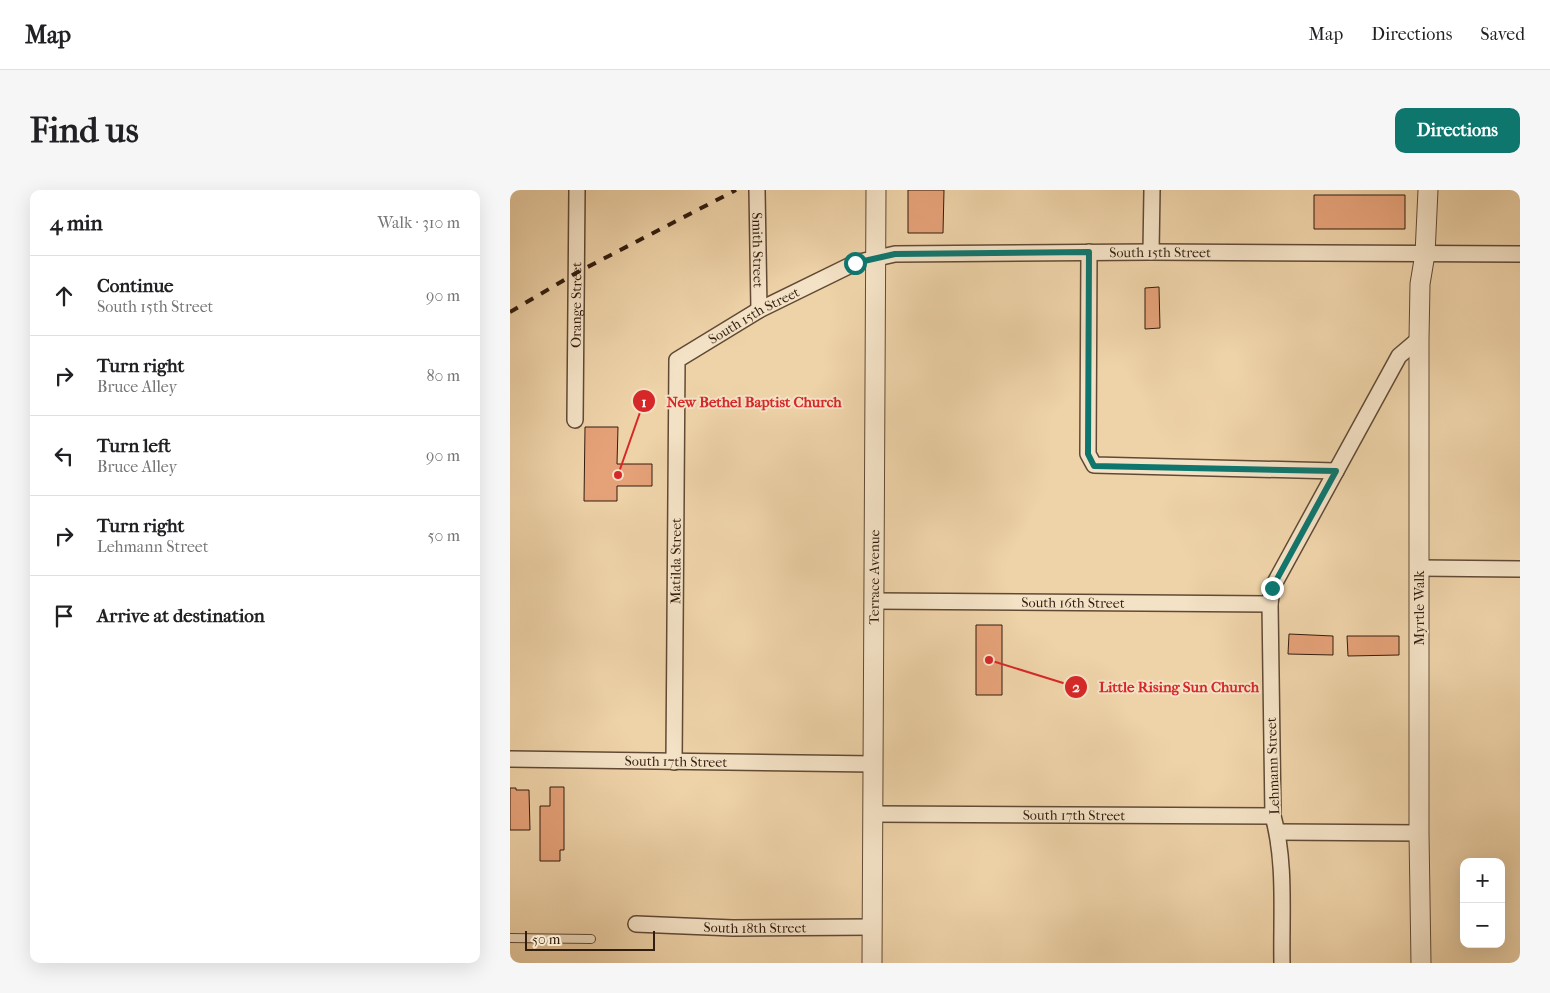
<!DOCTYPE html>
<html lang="en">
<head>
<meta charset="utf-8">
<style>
	body { margin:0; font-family:"IM FELL French Canon",serif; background:#f6f6f6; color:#202124 }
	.controls { position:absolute; right:15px; bottom:15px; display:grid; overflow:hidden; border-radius:10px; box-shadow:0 5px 20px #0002 }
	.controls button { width:45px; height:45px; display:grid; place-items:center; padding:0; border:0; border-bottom:1px solid #e0e0e0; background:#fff; color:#202124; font:25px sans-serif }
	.scale { position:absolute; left:15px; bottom:12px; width:130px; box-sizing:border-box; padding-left:5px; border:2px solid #321d0f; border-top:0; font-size:14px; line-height:18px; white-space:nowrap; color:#321d0f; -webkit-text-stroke:4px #f4e2c6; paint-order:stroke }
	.stop { position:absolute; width:15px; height:15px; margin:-11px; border:4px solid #0f766e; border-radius:50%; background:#fff }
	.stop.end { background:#0f766e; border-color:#fff; box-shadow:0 1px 5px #0008 }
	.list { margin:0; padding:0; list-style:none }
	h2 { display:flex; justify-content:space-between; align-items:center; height:65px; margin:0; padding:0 20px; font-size:21px }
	h2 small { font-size:16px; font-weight:400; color:#757577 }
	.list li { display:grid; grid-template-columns:32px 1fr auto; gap:15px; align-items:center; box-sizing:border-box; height:80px; padding:0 20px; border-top:1px solid #e0e0e0 }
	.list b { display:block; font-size:19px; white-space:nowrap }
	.list p { margin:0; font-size:16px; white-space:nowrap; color:#757577 }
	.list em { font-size:16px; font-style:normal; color:#757577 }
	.icon { flex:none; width:28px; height:28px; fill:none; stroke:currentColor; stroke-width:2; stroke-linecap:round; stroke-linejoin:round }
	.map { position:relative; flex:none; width:1010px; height:773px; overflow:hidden; border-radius:10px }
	header { display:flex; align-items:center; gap:30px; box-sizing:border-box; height:70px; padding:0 25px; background:#fff; border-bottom:1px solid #e0e0e0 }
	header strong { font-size:24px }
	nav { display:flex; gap:28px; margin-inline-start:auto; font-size:18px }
	.intro { display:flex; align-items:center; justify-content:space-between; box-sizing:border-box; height:120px; padding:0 30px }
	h1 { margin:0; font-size:35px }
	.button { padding:12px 22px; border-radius:10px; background:#0f766e; color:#fff; font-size:18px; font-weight:700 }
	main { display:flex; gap:30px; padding:0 30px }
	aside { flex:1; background:#fff; border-radius:10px; box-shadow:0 5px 20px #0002 }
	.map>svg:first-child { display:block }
</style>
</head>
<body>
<header>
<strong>Map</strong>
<nav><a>Map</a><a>Directions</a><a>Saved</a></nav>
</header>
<div class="intro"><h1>Find us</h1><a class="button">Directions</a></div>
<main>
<aside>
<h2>4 min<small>Walk · 310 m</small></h2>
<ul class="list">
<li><svg class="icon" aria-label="ahead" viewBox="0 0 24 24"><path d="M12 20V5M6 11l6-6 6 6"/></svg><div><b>Continue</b><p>South 15th Street</p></div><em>90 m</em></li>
<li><svg class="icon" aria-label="right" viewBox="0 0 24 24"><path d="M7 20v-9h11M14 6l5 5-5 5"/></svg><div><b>Turn right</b><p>Bruce Alley</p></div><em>80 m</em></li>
<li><svg class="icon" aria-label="left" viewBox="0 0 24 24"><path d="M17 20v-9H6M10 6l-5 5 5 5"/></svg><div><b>Turn left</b><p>Bruce Alley</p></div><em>90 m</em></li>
<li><svg class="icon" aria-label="right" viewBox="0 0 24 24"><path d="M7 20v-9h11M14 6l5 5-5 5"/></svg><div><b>Turn right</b><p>Lehmann Street</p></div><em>50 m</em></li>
<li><svg class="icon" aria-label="arrive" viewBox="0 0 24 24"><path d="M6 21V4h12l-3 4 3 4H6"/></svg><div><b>Arrive at destination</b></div></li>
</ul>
</aside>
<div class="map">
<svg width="1010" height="773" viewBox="0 0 1010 773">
	<rect width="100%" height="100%" fill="#eed2a8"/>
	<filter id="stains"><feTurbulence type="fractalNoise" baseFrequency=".004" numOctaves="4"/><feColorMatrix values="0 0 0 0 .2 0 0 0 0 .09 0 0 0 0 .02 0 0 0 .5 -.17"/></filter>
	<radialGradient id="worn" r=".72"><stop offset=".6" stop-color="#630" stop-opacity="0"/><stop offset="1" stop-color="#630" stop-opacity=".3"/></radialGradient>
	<path fill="#e5a178" stroke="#321d0f" d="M398,0H434L433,43H398Z
		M804,5H895V39H804Z
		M649,97L650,138L635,139V98Z
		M75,237H108L107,274H142V296H107V311H74Z
		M466,435H492V505H466Z
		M779,444L823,446V465L778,464Z
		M837,446H889V465L838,466Z
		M40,597H54V660H50V671H30V616H40Z
		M0,598H6V600H19L20,640H0Z"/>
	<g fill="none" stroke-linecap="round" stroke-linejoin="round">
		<g stroke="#614a35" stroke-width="10">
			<path id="service" d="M0,748L81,749"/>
		</g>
		<g stroke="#614a35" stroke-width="18">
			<g id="minor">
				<path id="s1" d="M247,0L249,120"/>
				<path d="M579,62L578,264L584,275L826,281"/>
				<path d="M641,62L642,0"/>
				<path id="s2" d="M65,230L67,0"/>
				<path d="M909,378L1010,379"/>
				<path id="s3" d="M365,411L760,414"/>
				<path id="s4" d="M0,569L364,574"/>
				<path id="s5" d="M164,572L167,170L249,120L345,73L385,64L641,62L1010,64"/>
				<path id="s6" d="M364,624L763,626"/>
				<path d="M768,642L909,643"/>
				<path id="s7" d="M126,734L223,738L363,737"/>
				<path d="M772,773C771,725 776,673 763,626L760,414L762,398L889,166L909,149"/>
			</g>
		</g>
		<g stroke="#614a35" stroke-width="21">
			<g id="tertiary">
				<path id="s8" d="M362,773L366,0"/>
				<path d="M911,773L909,643V149L910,94L915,64L918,0"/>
			</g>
		</g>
		<use href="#service" stroke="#f4e2c6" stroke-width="8"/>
		<use href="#minor" stroke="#f4e2c6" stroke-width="15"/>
		<use href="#tertiary" stroke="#f4e2c6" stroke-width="19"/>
		<path stroke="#321d0f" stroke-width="4" stroke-dasharray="9 9" stroke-linecap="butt" d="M0,122L66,83L226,0"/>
	</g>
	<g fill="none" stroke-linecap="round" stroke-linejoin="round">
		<path stroke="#0f766e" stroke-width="6" d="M345,73L385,64L579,62L578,264L584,276L826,281L762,398"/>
	</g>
	<g text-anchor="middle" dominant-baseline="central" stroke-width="4" stroke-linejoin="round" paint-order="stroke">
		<g font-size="14" fill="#321d0f" stroke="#f4e2c6">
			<text stroke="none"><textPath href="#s1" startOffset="60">Smith Street</textPath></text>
			<text stroke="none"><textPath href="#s5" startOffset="911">South 15th Street</textPath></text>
			<text stroke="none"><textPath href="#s2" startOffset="115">Orange Street</textPath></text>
			<text stroke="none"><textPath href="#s5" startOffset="491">South 15th Street</textPath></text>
			<text stroke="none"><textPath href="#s5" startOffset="201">Matilda Street</textPath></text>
			<text stroke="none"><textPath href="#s8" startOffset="386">Terrace Avenue</textPath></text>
			<text stroke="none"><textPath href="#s3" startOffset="198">South 16th Street</textPath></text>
			<text transform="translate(909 418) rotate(-90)">Myrtle Walk</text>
			<text stroke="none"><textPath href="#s4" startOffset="166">South 17th Street</textPath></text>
			<text transform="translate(763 576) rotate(-92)">Lehmann Street</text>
			<text stroke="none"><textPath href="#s6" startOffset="200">South 17th Street</textPath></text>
			<text stroke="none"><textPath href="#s7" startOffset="119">South 18th Street</textPath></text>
		</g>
	</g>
	<path fill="none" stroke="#d62828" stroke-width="2" d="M108 285L134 211M479 470L566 497"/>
	<g fill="#d62828" stroke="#f4e2c6" stroke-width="2">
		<circle cx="108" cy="285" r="5"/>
		<circle cx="479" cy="470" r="5"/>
		<circle cx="134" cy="211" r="12"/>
		<circle cx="566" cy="497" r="12"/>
	</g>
	<g font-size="15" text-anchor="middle" font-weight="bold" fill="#fff">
		<text x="134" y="217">1</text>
		<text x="566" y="502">2</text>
	</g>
	<g font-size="15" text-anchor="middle" font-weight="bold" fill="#d62828" stroke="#f4e2c6" stroke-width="4" stroke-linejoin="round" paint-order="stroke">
		<text x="244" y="217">New Bethel Baptist Church</text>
		<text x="669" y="502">Little Rising Sun Church</text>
	</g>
	<rect width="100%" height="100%" filter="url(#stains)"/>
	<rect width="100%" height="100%" fill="url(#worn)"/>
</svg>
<div class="controls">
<button>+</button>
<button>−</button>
</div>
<div class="scale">50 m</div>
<div class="stop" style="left:345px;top:73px"></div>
<div class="stop end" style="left:762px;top:398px"></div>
</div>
</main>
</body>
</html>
